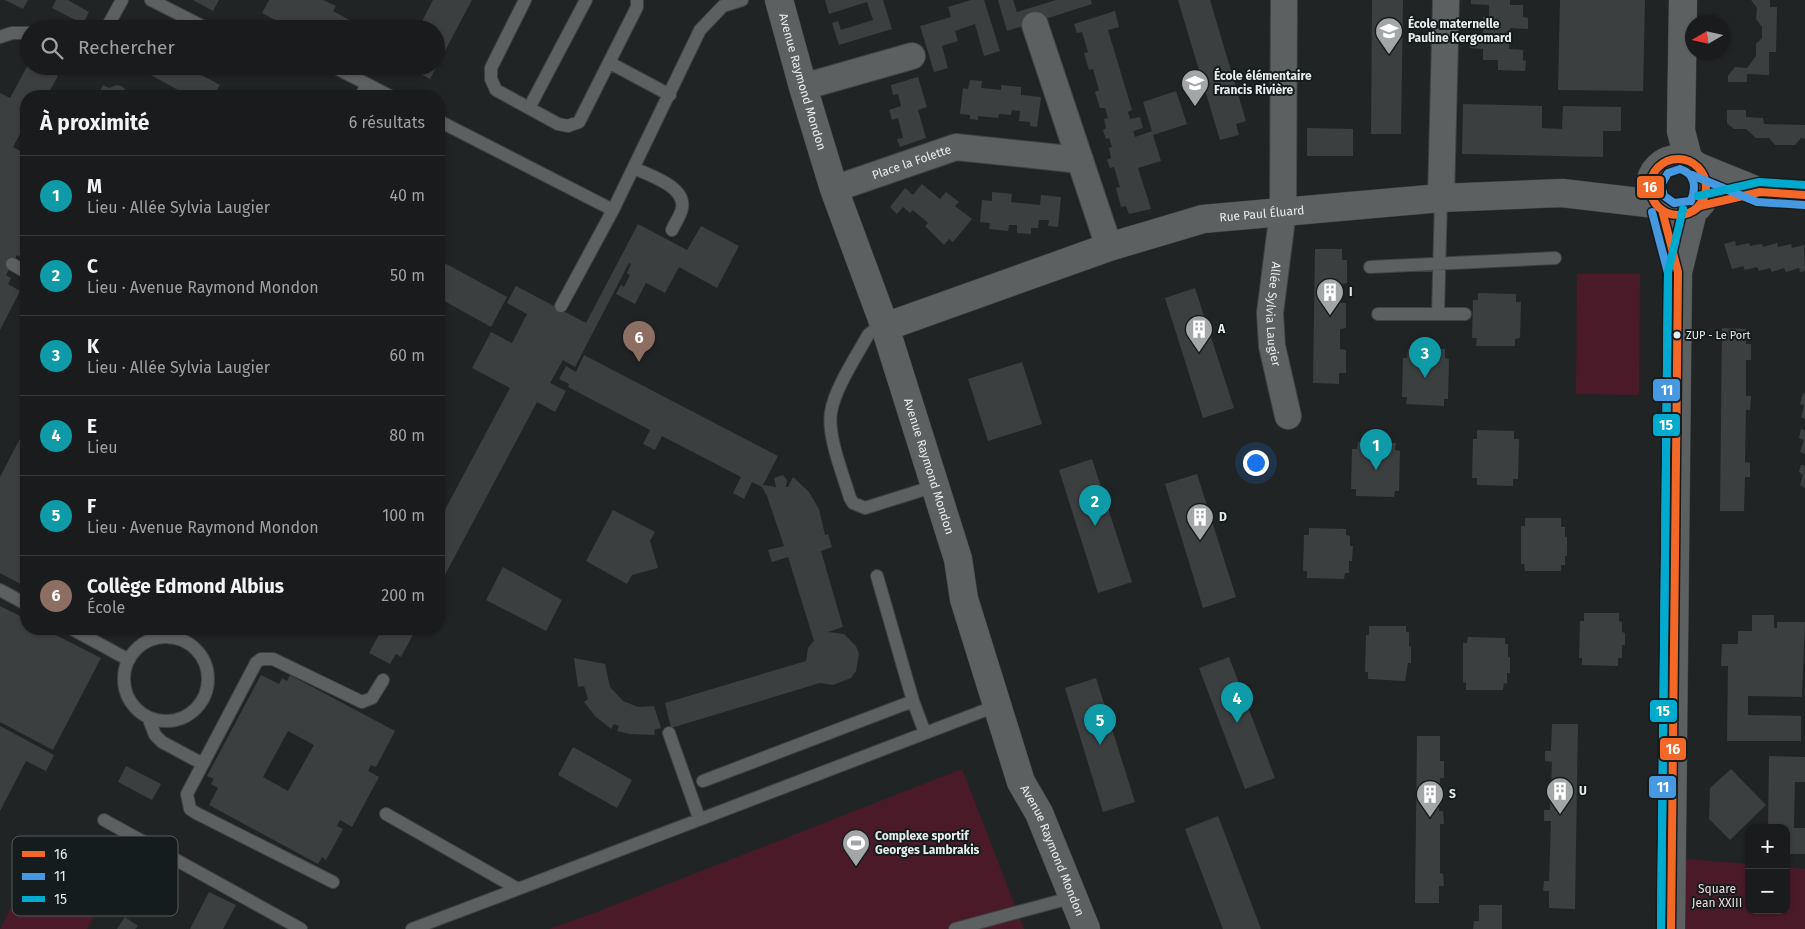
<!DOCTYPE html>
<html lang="fr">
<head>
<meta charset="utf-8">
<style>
	body { margin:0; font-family:"Fira Sans",sans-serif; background:#222425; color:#f1f3f6 }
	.controls { position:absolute; right:15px; bottom:15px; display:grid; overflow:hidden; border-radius:10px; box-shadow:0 1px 4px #0004 }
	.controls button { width:45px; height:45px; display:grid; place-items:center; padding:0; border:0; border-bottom:1px solid #37393b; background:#191b1c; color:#f1f3f6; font:25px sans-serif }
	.compass { position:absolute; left:1685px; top:15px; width:45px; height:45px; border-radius:50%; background:#191b1c; box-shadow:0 1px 4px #0004; rotate:261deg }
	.you { position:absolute; left:1255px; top:462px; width:18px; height:18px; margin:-12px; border:4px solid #fff; border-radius:50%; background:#1a73e8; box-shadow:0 0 0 8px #1a73e833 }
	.badge { display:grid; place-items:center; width:32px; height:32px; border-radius:50%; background:#b45309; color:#fff; font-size:16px; font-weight:700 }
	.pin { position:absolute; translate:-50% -41px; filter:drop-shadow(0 1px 2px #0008) }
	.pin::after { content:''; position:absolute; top:26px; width:18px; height:15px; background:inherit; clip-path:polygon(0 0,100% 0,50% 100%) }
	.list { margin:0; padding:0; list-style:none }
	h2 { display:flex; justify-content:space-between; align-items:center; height:65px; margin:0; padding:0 20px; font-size:21px }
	h2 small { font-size:16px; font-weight:400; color:#9fa1a3 }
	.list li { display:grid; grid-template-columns:32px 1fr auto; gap:15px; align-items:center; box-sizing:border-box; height:80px; padding:0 20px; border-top:1px solid #37393b }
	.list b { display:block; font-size:19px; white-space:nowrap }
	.list p { margin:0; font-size:16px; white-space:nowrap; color:#9fa1a3 }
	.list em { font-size:16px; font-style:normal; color:#9fa1a3 }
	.icon { flex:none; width:28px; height:28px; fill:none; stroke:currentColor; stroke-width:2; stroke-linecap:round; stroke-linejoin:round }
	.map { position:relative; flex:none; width:1805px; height:929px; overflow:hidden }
	.search { position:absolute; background:#191b1c; box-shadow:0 1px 4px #0004; left:20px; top:20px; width:425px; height:55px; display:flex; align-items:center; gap:12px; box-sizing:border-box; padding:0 18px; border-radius:28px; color:#9fa1a3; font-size:19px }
	.panel { position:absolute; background:#191b1c; box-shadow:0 1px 4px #0004; left:20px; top:90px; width:425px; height:545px; border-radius:20px }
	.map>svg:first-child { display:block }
</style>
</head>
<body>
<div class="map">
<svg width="1805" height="929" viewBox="0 0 1805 929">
	<rect width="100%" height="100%" fill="#212425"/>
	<path fill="#4b1a29" d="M1577,274H1640L1639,395L1576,394Z
		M962,769L1024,929H549L594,913Z
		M47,837L116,875L87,929H0Z
		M1686,859L1749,864V910H1786V867L1805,869V929H1685Z"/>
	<path fill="#3c3f40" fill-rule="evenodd" d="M5,0H28L23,9Z
		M56,0H68L89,12L83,24L52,8Z
		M193,0H219L213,11Z
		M269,0H323L336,6L333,11L366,29H292L262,13Z
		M433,0H472L430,79L405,66H436V29H418Z
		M825,0H883L892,29L839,45L832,23L838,21L841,30L873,20L867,2L829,14Z
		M971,0H984L1000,51L984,56L975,24L955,31L958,41L942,46L948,68L934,72L920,26L951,17L948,7Z
		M998,0H1013L1017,12L1056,0H1091L1092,4L1007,31Z
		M1178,0H1210L1246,121L1236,124L1239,135L1220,140Z
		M1372,0H1403L1401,134H1371Z
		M1471,0H1510V5H1523V17L1528,18V29L1510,28L1509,49L1523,50V60L1526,61L1525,71L1498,70V60H1483V49L1470,48L1471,33L1483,34V17H1489V5L1471,4Z
		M1560,0H1645L1643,91L1558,90Z
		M1751,0H1770V7H1777L1776,52H1769V75L1747,74V82H1728V76L1735,67L1747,68L1756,56V44L1762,38V27L1756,19L1757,8Z
		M1115,11L1119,27L1108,30L1132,110L1128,112L1130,119L1140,117L1143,128L1133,131L1135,137L1152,131L1143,102L1176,91L1187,124L1153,135L1161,161L1138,168L1151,209L1129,214L1126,206L1121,207L1116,188L1120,187L1114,167L1110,168L1107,160L1111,158L1109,148L1112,147L1109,138L1106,139L1103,130L1106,128L1104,119L1108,118L1105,108H1100L1095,92L1099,90L1093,69L1089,70L1084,53L1088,52L1082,32L1077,33L1074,24Z
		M29,63V66H41L58,76L47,96H26V123L13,147L26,154V260L17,255L6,275L11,278L8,284L20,291L0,330V93L10,98Z
		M122,66H194L192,70L220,85L213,96H189L138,68L135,73Z
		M918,77L927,107L918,110L926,138L900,147L897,139L903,138L898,118L892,120L889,110L901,106L898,94L893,95L891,85Z
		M970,80L982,81L981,88L1001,90V85L1021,87V95L1041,97L1037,127L1030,126V122L1019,121L1020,111L1012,110L1011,115L999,114L998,118L978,116V120L970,119V115L960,114L963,88L968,89Z
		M103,85L109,88L117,85L121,86L125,89L126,96H97Z
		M1463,104L1542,106V128L1562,129L1563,106L1621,107V131H1603V157L1462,154Z
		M1727,110H1746V117L1763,118L1764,124L1805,125V139L1801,138L1795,145H1775L1769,138H1756L1746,129H1734L1727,123Z
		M1307,128L1353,129V156H1307Z
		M922,184L940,199L946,192L959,202L955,206L972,219L953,242L949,239L944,245L925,226L928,223L913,210L910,213L903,207L897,214L890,207L905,188L913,195Z
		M992,192L1012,194L1011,202L1040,205L1041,195L1061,197L1058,227L1048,226L1049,220H1039L1038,228H1031V234L1017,233V225H1009L1008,231L989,229L990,223L980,222L982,200L992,201Z
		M638,224L687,250L701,226L739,246L717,288L679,267L665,293L646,283L635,304L616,294L621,285L624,287L630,275L627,273L631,264L629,263L575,367L563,360L550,383L566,391L555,412L537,402L439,586V521L510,388L472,368L491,332L512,343L527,314L507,303L516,286L586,323Z
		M1735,241L1736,246L1749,243L1750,246L1762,244L1763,247L1777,243L1778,247L1791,244L1792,248L1804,245L1805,271L1800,272L1799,268L1786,272L1784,268L1772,272L1770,268L1759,271L1757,267L1745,270L1743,266L1732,269L1724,244Z
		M1315,249H1342V260H1347V283L1342,284L1341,303H1346V328L1340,329V349L1346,350V373H1339V384L1313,383Z
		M439,260L507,297L491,327L439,298Z
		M1195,288L1234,408L1203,418L1165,298Z
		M1478,293L1516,294V302H1521L1520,338L1515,339V346H1476L1477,338H1472L1473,300H1478Z
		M1722,328L1746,329V344H1751V360H1746V396H1751L1750,410H1746L1745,462L1750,463V477H1745L1744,511H1720Z
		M1408,349H1445V358L1449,359L1448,399H1444V406L1406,404L1407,397H1402L1403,358H1407Z
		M584,355L778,456L763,485L776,487L774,478L783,475L787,480L786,487H788L793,477L809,492L819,509L825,535L828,534L832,547L821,551L843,627L828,632L844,634L856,646L859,654L856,671L851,678L833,685L820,683L671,728L665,703L806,661L808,648L814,641L788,557L772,562L768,550L784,546L767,496L762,487L752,482L744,499L733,493L741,477L662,436L655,450L643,444L650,430L568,387L569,384L559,379L566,366L576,372Z
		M1022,362L1042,424L988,441L968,379Z
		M1803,393L1805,394V419L1801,417L1804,405L1800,404Z
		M26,427V587L0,573V477Z
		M1801,429L1805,430V454L1800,452L1804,440L1799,438Z
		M1477,430L1514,431V439H1519L1518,479H1513V486L1477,485V478H1472L1473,439H1477Z
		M1358,442L1396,443L1395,450L1400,451L1399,491H1395L1394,497L1356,496V489H1351L1352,449H1357Z
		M1092,459L1132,582L1098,593L1059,470Z
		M1801,465L1805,466V488L1800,485L1803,475L1799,472Z
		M1197,474L1236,597L1203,608L1165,484Z
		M613,510L655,532L650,541L658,568L632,575L627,584L586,561Z
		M1525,518H1561V527H1565V537H1567V556H1565V565H1561V571H1525L1524,564H1521V526H1525Z
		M1309,528L1346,529V535L1350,536V546H1353L1352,561H1349V573H1345L1344,579L1307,578V571H1303L1304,535H1309Z
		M503,567L562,600L546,631L486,600Z
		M0,606L26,619V629H44L101,658L53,750L0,722Z
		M1584,613H1619V621L1622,622V632L1625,633V645H1622V658H1618V666L1582,665V658H1579L1580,621H1584Z
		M1752,615H1774V628H1777V622H1805L1802,697L1748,696V715L1801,716V741H1727L1728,666H1721L1722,644H1738V631H1752Z
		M1369,626H1406V632H1409V646L1411,647V663H1408L1405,681L1368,679V672H1365L1366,635H1369Z
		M104,629H118L115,634Z
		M382,629H416L401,657L396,654L390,664L369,653Z
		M1468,637L1505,638V644H1508V657H1510V673H1507V684L1504,683L1503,690H1466V683L1463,682V643H1467Z
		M1229,657L1275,778L1245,789L1199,668Z
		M574,658L605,664L610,687L623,701L638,707L654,706L661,728L654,730L655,735L630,734L617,731L619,726L614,724L611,729L595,716L584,702L588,699L584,686L578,687Z
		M261,675L279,684L282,678L287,681L290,675L395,731L376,767L371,765L368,771L379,777L352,827L340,820L337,826L343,829L326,860L322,857L318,864L209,805L218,788L211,784L214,779L207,776ZM288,731L314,745L288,791L263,777Z
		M1096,678L1135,802L1103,812L1065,688Z
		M1552,724H1578L1575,909L1549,908V891H1543L1544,881H1549L1551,821H1544V810H1550L1552,762L1545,761V751H1551Z
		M0,726L54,755L46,771L26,761L0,811Z
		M1417,736H1440V761H1444V778H1440L1439,811H1443L1444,824H1440V873L1443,874L1444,886H1439V903H1415Z
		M573,747L632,780L617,808L558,775Z
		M1769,756L1805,757V782H1795L1794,828H1805V854H1786V828H1768Z
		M126,766L161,784L152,800L118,782Z
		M1731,769L1766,805L1730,840L1709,819L1710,788Z
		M1218,816L1261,929H1223L1185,829Z
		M209,892L236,905L223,929H190Z
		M1479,905H1502V929H1473L1474,921H1479Z
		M125,917L138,926L135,929H117Z"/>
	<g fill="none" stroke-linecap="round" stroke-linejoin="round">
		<g stroke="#3f4243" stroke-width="14">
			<path id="service" d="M151,0L208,29
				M525,0L491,68V79L496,90L558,124L568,126L579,122L637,7V0
				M106,29L122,0
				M242,29H256
				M0,37L12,33H29
				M610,63L670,95
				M332,66L390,96
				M361,96L367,84
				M529,108L586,0
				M439,121L613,210
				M634,168C648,175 686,186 682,208C681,215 675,223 672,230
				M12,264L26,272
				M1370,267L1555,258
				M561,306L613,210L700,30L723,6L742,0
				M1378,314H1465
				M1438,314L1441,198
				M885,327L874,330L868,335C856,357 835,388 831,412C827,436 843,474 850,498L853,503L865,508L935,486
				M877,576L913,701L925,733
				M0,590L26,604
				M72,629L129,660
				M124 679a42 42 0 1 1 84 0a42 42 0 1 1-84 0Z
				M148,717L155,735L162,742L203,764
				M669,733L699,818
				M703,781L913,701
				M386,814L518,889L996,706
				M104,820L301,929
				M333,882L196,813L190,809L187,794L256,663L261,659H273L362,702L372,698L383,680
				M412,929L518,889
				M955,929L1074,897"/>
		</g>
		<g stroke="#3f4243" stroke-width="28">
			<g id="minor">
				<path id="s1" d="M1284,0L1283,211L1270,313L1272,346L1288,416"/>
				<path d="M1035,25L1109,247"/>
				<path d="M803,87L912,56"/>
				<path id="s2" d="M834,189L956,147L1080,160"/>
				<path d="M1441,198L1446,0"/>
			</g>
		</g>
		<g stroke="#3f4243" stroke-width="29">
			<g id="tertiary">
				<path id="s3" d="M779,0L803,87L834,189L885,327L958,559L964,599L1021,782L1039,813L1086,929"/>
				<path d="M1683,0L1681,131L1689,162"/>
				<circle cx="1678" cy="187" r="28"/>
				<path d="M1696,166L1760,192L1805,195"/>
				<path id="s4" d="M885,327L1109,247L1203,219L1441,198L1562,193L1656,204"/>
				<path d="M1671,929L1678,272L1693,211"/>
			</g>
		</g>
		<use href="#service" stroke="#5c6060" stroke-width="12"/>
		<use href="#minor" stroke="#5c6060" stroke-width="26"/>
		<use href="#tertiary" stroke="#5c6060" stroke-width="28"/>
		<g stroke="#151c1d" stroke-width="11">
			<path id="bus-1" d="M1650 187a28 28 0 1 1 56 0a28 28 0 1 1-56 0Z
				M1662,210L1678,272L1671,929
				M1693,211L1700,206L1760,192L1805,195"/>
		</g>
		<g stroke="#151c1d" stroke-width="11">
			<path id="bus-2" d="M1692,175L1757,202L1804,205
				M1690,201L1674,203L1664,196L1661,185L1668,173L1680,169C1696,174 1696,188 1691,201
				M1652,212L1668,273L1661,929"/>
		</g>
		<g stroke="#151c1d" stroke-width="11">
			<path id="bus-3" d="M1698,196L1759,182L1805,185
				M1661,929L1668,272L1683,209"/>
		</g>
		<use href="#bus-1" stroke="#f36827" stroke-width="8"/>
		<use href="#bus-2" stroke="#4699e1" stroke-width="8"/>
		<use href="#bus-3" stroke="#00a9ce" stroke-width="8"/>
	</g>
	<defs>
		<g id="school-pin" transform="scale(1.4375)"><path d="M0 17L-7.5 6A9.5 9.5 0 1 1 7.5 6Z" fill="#a2a6a7" stroke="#151c1d"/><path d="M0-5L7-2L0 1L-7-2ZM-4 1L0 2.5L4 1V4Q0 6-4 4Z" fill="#fff"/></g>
		<g id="building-pin" transform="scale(1.4375)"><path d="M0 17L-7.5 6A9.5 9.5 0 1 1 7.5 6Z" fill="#a2a6a7" stroke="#151c1d"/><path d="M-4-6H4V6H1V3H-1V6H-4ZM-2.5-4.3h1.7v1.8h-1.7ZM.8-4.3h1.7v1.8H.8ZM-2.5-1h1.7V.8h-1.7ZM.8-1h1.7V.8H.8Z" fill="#fff"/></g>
		<g id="stadium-pin" transform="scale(1.4375)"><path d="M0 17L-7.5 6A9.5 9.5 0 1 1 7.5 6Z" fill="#a2a6a7" stroke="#151c1d"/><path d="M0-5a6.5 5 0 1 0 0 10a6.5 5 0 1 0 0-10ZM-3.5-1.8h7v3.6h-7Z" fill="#fff"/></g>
	</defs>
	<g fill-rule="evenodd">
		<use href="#school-pin" x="1389" y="31"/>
		<use href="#school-pin" x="1195" y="83"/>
		<use href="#building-pin" x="1330" y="292"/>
		<use href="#building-pin" x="1199" y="329"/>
		<use href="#building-pin" x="1200" y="517"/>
		<use href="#building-pin" x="1560" y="791"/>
		<use href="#building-pin" x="1430" y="794"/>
		<use href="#stadium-pin" x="856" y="843"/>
	</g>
	<circle fill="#e8eced" stroke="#151c1d" stroke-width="2" cx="1677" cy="335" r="4.5"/>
	<g text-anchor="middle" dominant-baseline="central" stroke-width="4" stroke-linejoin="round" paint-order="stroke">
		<g font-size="11" fill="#e8eced" stroke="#151c1d" text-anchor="start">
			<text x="1686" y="335">ZUP - Le Port</text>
		</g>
		<g font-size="12" font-weight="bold" fill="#e8eced" stroke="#151c1d" text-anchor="start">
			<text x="1408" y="24">École maternelle<tspan x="1408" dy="14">Pauline Kergomard</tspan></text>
			<text x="1214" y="76">École élémentaire<tspan x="1214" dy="14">Francis Rivière</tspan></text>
			<text x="1349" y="292">I</text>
			<text x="1218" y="329">A</text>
			<text x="1219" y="517">D</text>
			<text x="1579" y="791">U</text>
			<text x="1449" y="794">S</text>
			<text x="875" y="836">Complexe sportif<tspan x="875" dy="14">Georges Lambrakis</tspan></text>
		</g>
		<g font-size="12" fill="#e8eced" stroke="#151c1d">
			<text stroke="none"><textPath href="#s3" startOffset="85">Avenue Raymond Mondon</textPath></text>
			<text stroke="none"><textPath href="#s2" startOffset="82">Place la Folette</textPath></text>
			<text stroke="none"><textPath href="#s4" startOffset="395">Rue Paul Éluard</textPath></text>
			<text stroke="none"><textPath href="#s1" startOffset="315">Allée Sylvia Laugier</textPath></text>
			<text stroke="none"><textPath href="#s3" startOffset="490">Avenue Raymond Mondon</textPath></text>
			<text stroke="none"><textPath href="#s3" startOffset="895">Avenue Raymond Mondon</textPath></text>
		</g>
		<g font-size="12" fill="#f0d7db" stroke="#151c1d">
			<text x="1717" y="889">Square<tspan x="1717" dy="14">Jean XXIII</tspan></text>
		</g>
	</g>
	<rect x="12" y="836" width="166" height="80" rx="8" fill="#151c1d" stroke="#545a5b" stroke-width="1"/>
	<rect x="22" y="851" width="23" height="6" fill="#f36827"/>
	<rect x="22" y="873" width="23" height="7" fill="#4699e1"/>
	<rect x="22" y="896" width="23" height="6" fill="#00a9ce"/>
	<g font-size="14" fill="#e8eced">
		<text x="54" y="859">16</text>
		<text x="54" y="881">11</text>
		<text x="54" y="904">15</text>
	</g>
	<g stroke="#151c1d" stroke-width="2">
		<rect x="1636" y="175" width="29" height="24" rx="5" fill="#f36827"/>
		<rect x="1652" y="378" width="29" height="24" rx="5" fill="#4699e1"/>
		<rect x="1652" y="413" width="29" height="24" rx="5" fill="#00a9ce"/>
		<rect x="1649" y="699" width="29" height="24" rx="5" fill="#00a9ce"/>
		<rect x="1659" y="737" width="28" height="24" rx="5" fill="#f36827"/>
		<rect x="1648" y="775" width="29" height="24" rx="5" fill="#4699e1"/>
	</g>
	<g font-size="14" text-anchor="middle" font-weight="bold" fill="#fff">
		<text x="1650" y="192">16</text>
		<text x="1667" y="395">11</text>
		<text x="1666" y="430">15</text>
		<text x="1663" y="716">15</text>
		<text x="1673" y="754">16</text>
		<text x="1663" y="792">11</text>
	</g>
</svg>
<div class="controls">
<button>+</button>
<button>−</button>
</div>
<svg class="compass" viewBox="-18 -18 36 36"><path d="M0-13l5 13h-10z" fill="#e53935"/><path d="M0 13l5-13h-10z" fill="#9fa1a3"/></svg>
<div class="you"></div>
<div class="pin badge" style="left:1376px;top:470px;background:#0f9aa8">1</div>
<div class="pin badge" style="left:1095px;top:526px;background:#0f9aa8">2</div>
<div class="pin badge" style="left:1425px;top:378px;background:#0f9aa8">3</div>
<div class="pin badge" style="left:1237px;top:723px;background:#0f9aa8">4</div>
<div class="pin badge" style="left:1100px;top:745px;background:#0f9aa8">5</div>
<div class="pin badge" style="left:639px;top:362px;background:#8d6e63">6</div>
<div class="search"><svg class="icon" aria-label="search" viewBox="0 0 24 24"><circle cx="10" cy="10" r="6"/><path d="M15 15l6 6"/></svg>Rechercher</div>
<section class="panel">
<h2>À proximité<small>6 résultats</small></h2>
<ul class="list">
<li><span class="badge" style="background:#0f9aa8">1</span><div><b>M</b><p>Lieu · Allée Sylvia Laugier</p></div><em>40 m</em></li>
<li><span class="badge" style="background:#0f9aa8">2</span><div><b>C</b><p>Lieu · Avenue Raymond Mondon</p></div><em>50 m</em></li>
<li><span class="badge" style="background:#0f9aa8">3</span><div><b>K</b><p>Lieu · Allée Sylvia Laugier</p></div><em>60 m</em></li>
<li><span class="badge" style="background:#0f9aa8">4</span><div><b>E</b><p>Lieu</p></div><em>80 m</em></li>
<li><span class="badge" style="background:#0f9aa8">5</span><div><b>F</b><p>Lieu · Avenue Raymond Mondon</p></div><em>100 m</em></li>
<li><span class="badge" style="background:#8d6e63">6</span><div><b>Collège Edmond Albius</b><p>École</p></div><em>200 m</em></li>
</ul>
</section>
</div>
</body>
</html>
